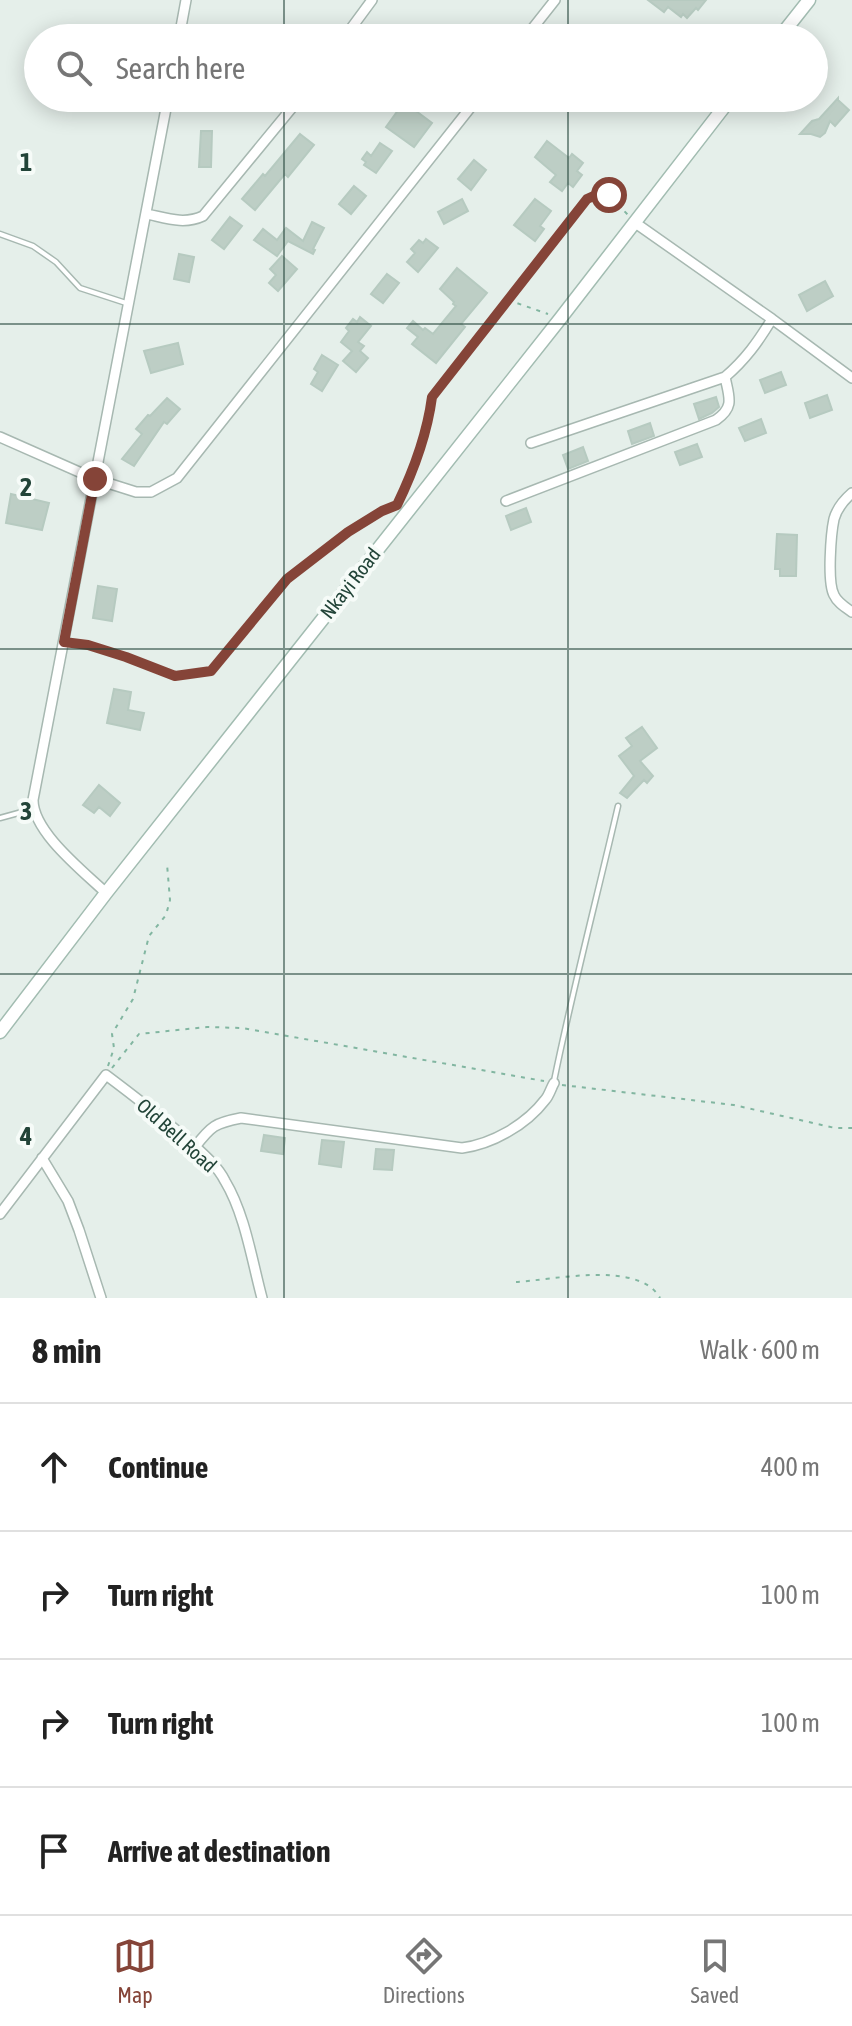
<!DOCTYPE html>
<html lang="en">
<head>
<meta charset="utf-8">
<style>
	body { margin:0; font-family:"Asap Condensed",sans-serif; background:#f2f2f2; color:#222 }
	.stop { position:absolute; width:24px; height:24px; margin:-18px; border:6px solid #854438; border-radius:50%; background:#fff }
	.stop.end { background:#854438; border-color:#fff; box-shadow:0 2px 8px #0008 }
	.list { margin:0; padding:0; list-style:none }
	h2 { display:flex; justify-content:space-between; align-items:center; height:104px; margin:0; padding:0 32px; font-size:34px }
	h2 small { font-size:26px; font-weight:400; color:#767676 }
	.list li { display:grid; grid-template-columns:52px 1fr auto; gap:24px; align-items:center; box-sizing:border-box; height:128px; padding:0 32px; border-top:2px solid #e0e0e0 }
	.list b { display:block; font-size:30px; white-space:nowrap }
	.list em { font-size:26px; font-style:normal; color:#767676 }
	.icon { flex:none; width:44px; height:44px; fill:none; stroke:currentColor; stroke-width:2; stroke-linecap:round; stroke-linejoin:round }
	.map { position:relative; flex:none; width:852px; height:1298px; overflow:hidden }
	.search { position:absolute; background:#fff; box-shadow:0 4px 20px #0003; left:24px; right:24px; top:24px; height:88px; display:flex; align-items:center; gap:20px; box-sizing:border-box; padding:0 28px; border-radius:44px; color:#767676; font-size:30px }
	.sheet { height:616px; background:#fff }
	nav { display:flex; justify-content:space-around; align-items:center; box-sizing:border-box; height:112px; border-top:2px solid #e0e0e0; background:#fff; font-size:22px; color:#767676 }
	nav a { display:grid; justify-items:center; gap:4px }
	nav .on { color:#854438 }
	.map>svg:first-child { display:block }
</style>
</head>
<body>
<div class="map">
<svg width="852" height="1298" viewBox="0 0 852 1298">
	<rect width="100%" height="100%" fill="#e5efea"/>
	<path fill="#bdcec5" stroke="#b6cac0" stroke-width="2" d="M648,0H706L698,10L696,8L687,18L683,14L681,17L668,7L664,12Z
		M838,98V100L849,110L835,126L830,121L825,133L820,137L811,134H800L812,121L819,119Z
		M404,102L432,123L414,147L386,127Z
		M201,131H212L211,167H199Z
		M300,134L314,145L288,177L285,174L255,210L242,199L263,174L265,176Z
		M547,141L569,158L572,154L583,163L577,171L582,175L573,187L568,183L562,191L550,182L556,175L535,157Z
		M380,143L392,151L376,173L364,165L366,162L362,159L367,152L371,156Z
		M474,160L486,170L471,190L458,179Z
		M354,186L366,196L351,214L339,204Z
		M462,199L468,211L444,224L438,212Z
		M535,199L551,211L540,226L544,229L535,241L514,225Z
		M230,217L242,226L224,249L212,240Z
		M312,222L324,228L313,249L315,250L313,254L288,241L277,256L254,240L263,229L277,240L286,228L303,241Z
		M426,239L438,248L418,272L407,262L415,253L411,249L419,240L423,243Z
		M179,254L194,257L189,282L174,279Z
		M282,256L297,269L278,291L269,283L276,275L270,269Z
		M457,268L487,293L461,324L465,327L436,363L412,344L418,337L407,328L413,321L423,330L425,328L433,334L456,306L453,304L454,302L440,289Z
		M387,274L399,283L383,303L371,294Z
		M825,281L833,296L807,311L799,295Z
		M360,317L371,326L358,342L364,346L360,351L368,358L356,372L343,361L352,351L341,342L349,331L346,328L353,319L357,322Z
		M178,343L183,364L151,373L144,351Z
		M322,355L338,365L322,391L311,384L318,372L314,369Z
		M781,372L786,385L765,393L760,380Z
		M827,395L832,410L810,418L805,403Z
		M716,397L719,407L712,413L699,419L694,404Z
		M167,398L180,409L167,424L164,422L134,466L122,459L142,434L136,429L148,415L150,416Z
		M761,419L766,433L745,441L739,428Z
		M650,423L654,436L632,444L628,431Z
		M697,444L702,457L680,465L675,452Z
		M583,447L588,461L568,469L563,455Z
		M11,494L49,503L42,530L6,523Z
		M526,508L531,522L511,530L506,516Z
		M777,534L797,535L796,576H780V569H775Z
		M98,586L117,589L112,621L93,618Z
		M114,689L131,692L128,710L144,713L140,730L107,723Z
		M642,727L657,748L640,761L653,776L647,783L644,780L627,798L620,793L634,776L619,756L632,746L626,738Z
		M99,785L120,803L110,816L99,807L94,813L83,805Z
		M264,1135L285,1138L283,1154L261,1151Z
		M322,1140L344,1142L341,1167L319,1164Z
		M376,1149L394,1150L392,1170L374,1169Z"/>
	<g fill="none" stroke-linecap="round" stroke-linejoin="round">
		<g stroke="#a7b8b1" stroke-width="7">
			<path id="service" d="M0,234L33,246L56,262L80,288L126,303
				M0,818L33,809
				M554,1081C573,988 597,897 618,806"/>
		</g>
		<g stroke="#a7b8b1" stroke-width="12">
			<path id="minor" d="M179,38L186,0
				M344,38L372,0
				M525,38L555,0
				M147,214C166,218 184,225 203,216L300,98
				M634,222L772,319L852,378
				M0,437L95,479L136,492H151L177,478L478,98
				M531,443L725,377C745,360 758,342 772,319
				M852,493C844,500 837,508 834,519C831,533 827,582 834,595C837,602 845,607 852,612
				M506,501L716,420C735,407 729,397 725,377
				M106,893C83,871 33,832 33,800L168,98
				M195,1147C211,1126 215,1123 241,1118L462,1148C492,1144 526,1125 545,1100C549,1096 551,1088 554,1083
				M42,1158L68,1201L79,1230L101,1298
				M0,1214L106,1075C134,1096 161,1117 188,1140C201,1152 217,1165 225,1181C245,1214 252,1261 262,1298"/>
		</g>
		<g stroke="#a2bcb1" stroke-width="15">
			<path id="secondary" d="M779,38L809,0
				M0,1032L106,893L560,319L731,98"/>
		</g>
		<path stroke="#82b6a1" stroke-width="2" stroke-dasharray="4 6" stroke-linecap="butt" d="M508,300L548,314
			M397,505C414,470 427,434 432,397L568,222C581,206 587,194 609,195L628,215
			M75,643L88,645L126,657L175,676L211,671L287,579L348,532L397,505
			M108,1066L114,1048L112,1034L133,999L149,936L166,915L170,900L167,864
			M112,1068L139,1034L207,1027L242,1028L544,1081
			M562,1085L734,1105L835,1128H852
			M516,1282C553,1280 639,1260 660,1298"/>
		<use href="#service" stroke="#fff" stroke-width="4"/>
		<use href="#minor" stroke="#fff" stroke-width="9"/>
		<use href="#secondary" stroke="#fff" stroke-width="12"/>
	</g>
	<g fill="none" stroke-linecap="round" stroke-linejoin="round">
		<path stroke="#854438" stroke-width="10" d="M95,479L64,642L88,645L126,657L175,676L211,671L287,579L348,532L382,511L397,505C414,470 427,435 432,397L587,199L598,194L609,195"/>
	</g>
	<path fill="none" stroke="#224438" stroke-width="2" stroke-opacity="0.55" d="M284,0V38M568,0V38M284,98V1298M568,98V1298M0,324H852M0,649H852M0,974H852"/>
	<g text-anchor="middle" dominant-baseline="central" stroke-width="8" stroke-linejoin="round" paint-order="stroke">
		<g font-size="20" fill="#224438" stroke="#f6fbf8">
			<text transform="translate(350 583) rotate(-52)">Nkayi Road</text>
			<text transform="translate(177 1135) rotate(42)">Old Bell Road</text>
		</g>
	</g>
	<g font-size="26" text-anchor="middle" font-weight="bold" fill="#224438" stroke="#f6fbf8" stroke-width="8" stroke-linejoin="round" paint-order="stroke">
		<text x="26" y="171">1</text>
		<text x="26" y="496">2</text>
		<text x="26" y="820">3</text>
		<text x="26" y="1145">4</text>
	</g>
</svg>
<div class="stop" style="left:609px;top:195px"></div>
<div class="stop end" style="left:95px;top:479px"></div>
<div class="search"><svg class="icon" aria-label="search" viewBox="0 0 24 24"><circle cx="10" cy="10" r="6"/><path d="M15 15l6 6"/></svg>Search here</div>
</div>
<section class="sheet">
<h2>8 min<small>Walk · 600 m</small></h2>
<ul class="list">
<li><svg class="icon" aria-label="ahead" viewBox="0 0 24 24"><path d="M12 20V5M6 11l6-6 6 6"/></svg><div><b>Continue</b></div><em>400 m</em></li>
<li><svg class="icon" aria-label="right" viewBox="0 0 24 24"><path d="M7 20v-9h11M14 6l5 5-5 5"/></svg><div><b>Turn right</b></div><em>100 m</em></li>
<li><svg class="icon" aria-label="right" viewBox="0 0 24 24"><path d="M7 20v-9h11M14 6l5 5-5 5"/></svg><div><b>Turn right</b></div><em>100 m</em></li>
<li><svg class="icon" aria-label="arrive" viewBox="0 0 24 24"><path d="M6 21V4h12l-3 4 3 4H6"/></svg><div><b>Arrive at destination</b></div></li>
</ul>
</section>
<nav>
<a class="on"><svg class="icon" aria-label="map" viewBox="0 0 24 24"><path d="M3 6l6-2 6 2 6-2v14l-6 2-6-2-6 2zM9 4v14M15 6v14"/></svg>Map</a>
<a><svg class="icon" aria-label="directions" viewBox="0 0 24 24"><path d="M12 3l9 9-9 9-9-9zM9 14v-3h6M13 9l2 2-2 2"/></svg>Directions</a>
<a><svg class="icon" aria-label="saved" viewBox="0 0 24 24"><path d="M7 4h10v16l-5-4-5 4z"/></svg>Saved</a>
</nav>
</body>
</html>
